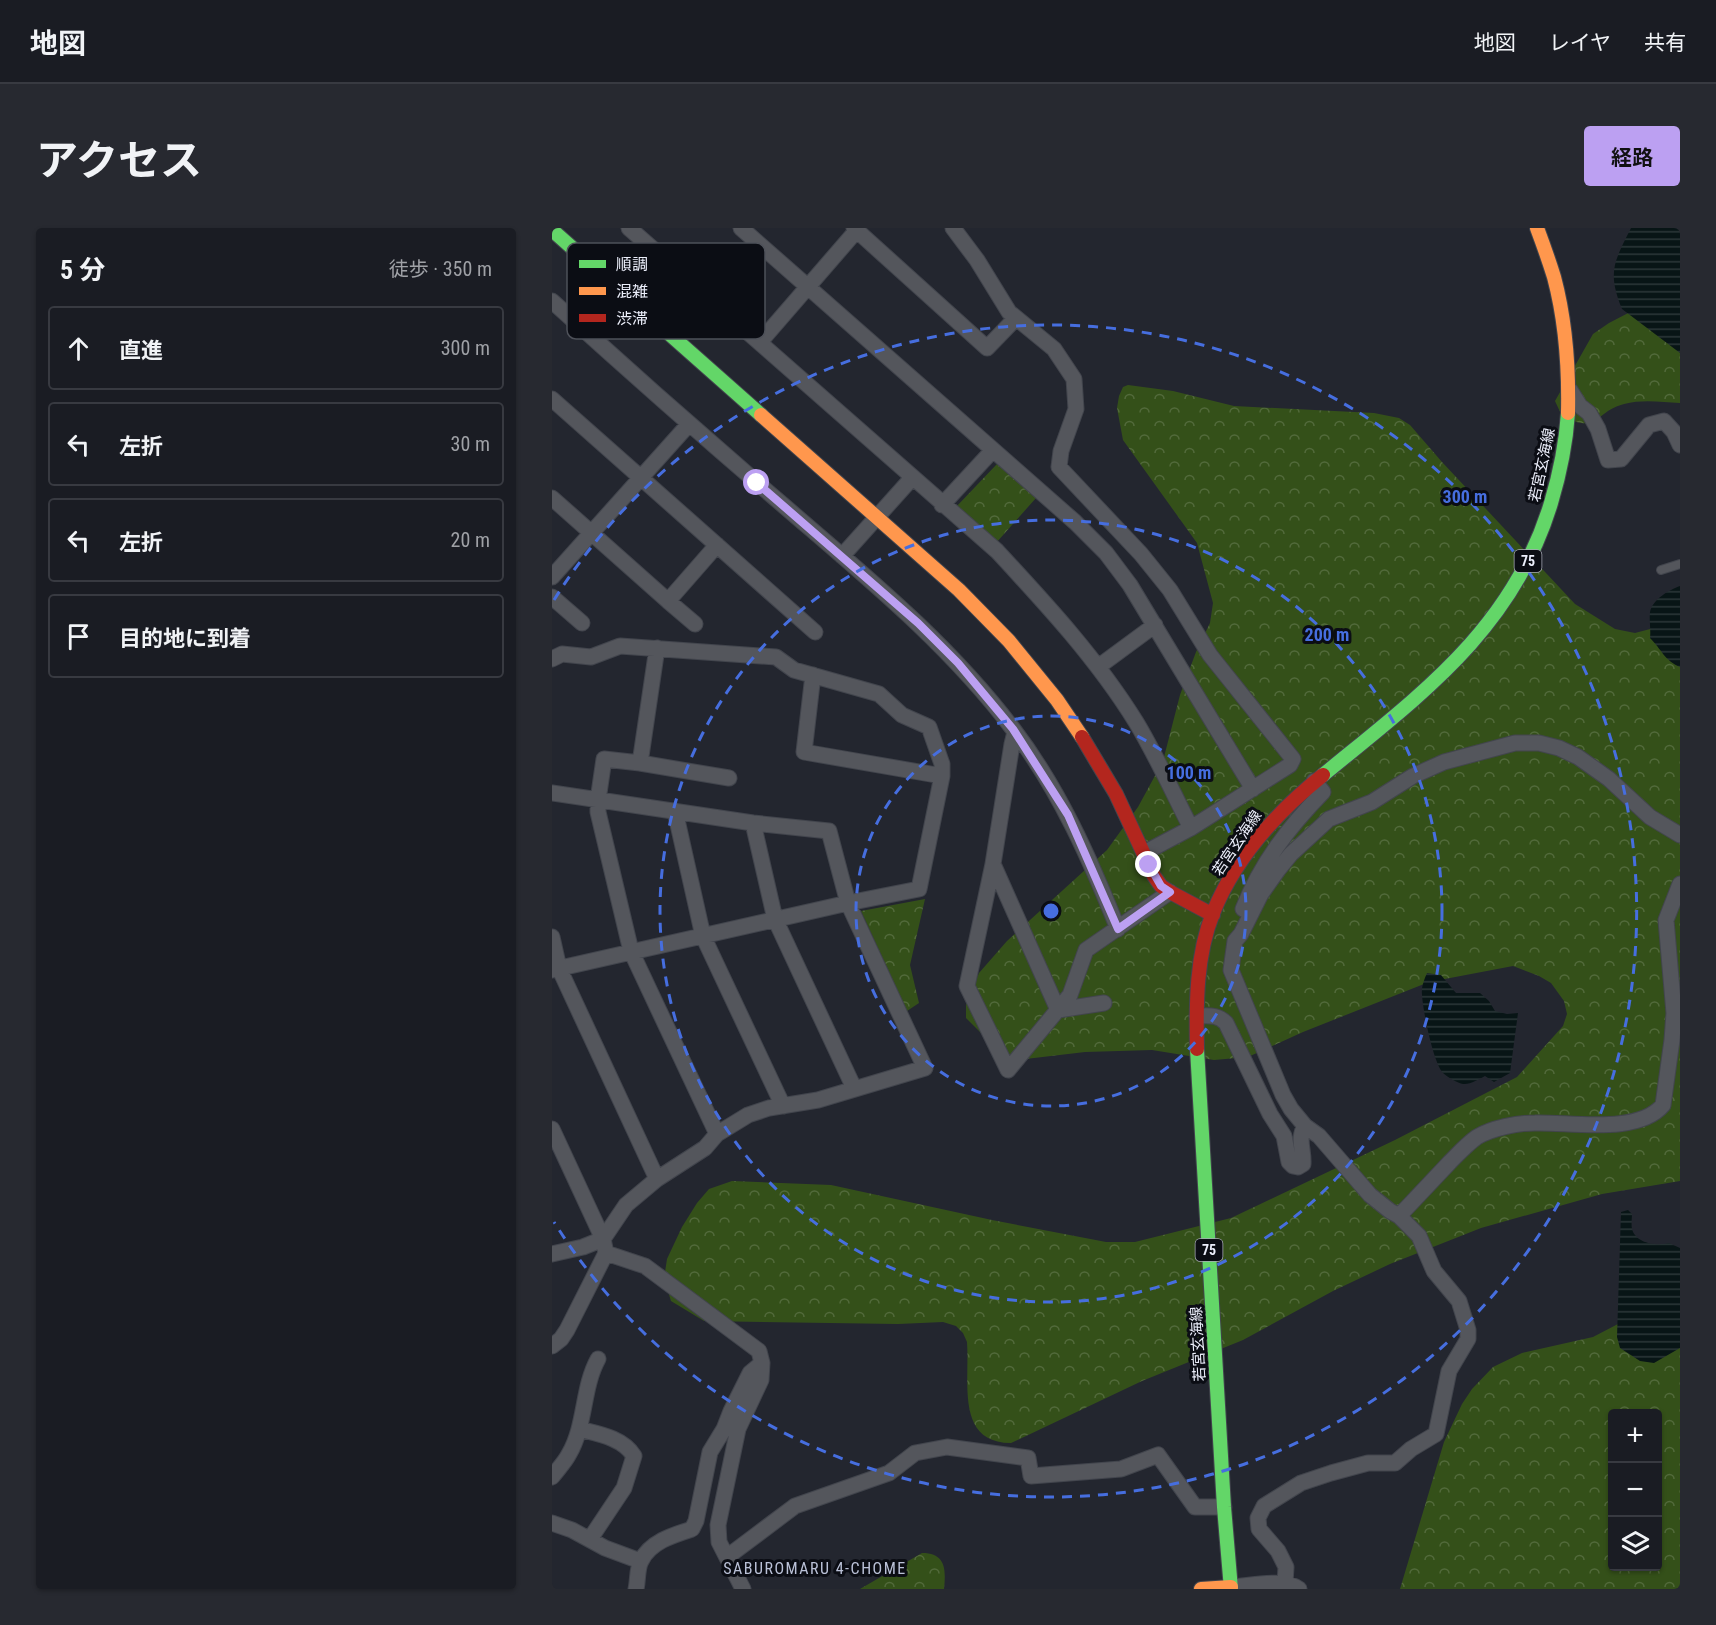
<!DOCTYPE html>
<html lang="ja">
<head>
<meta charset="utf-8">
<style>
	body { margin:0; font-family:"Roboto Condensed","Noto Sans JP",sans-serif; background:#272930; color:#f1f3f6 }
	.controls { position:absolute; right:18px; bottom:18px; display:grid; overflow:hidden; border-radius:6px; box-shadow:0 2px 4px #0004 }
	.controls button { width:54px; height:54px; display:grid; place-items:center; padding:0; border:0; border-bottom:2px solid #383a41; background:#1a1c23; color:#f1f3f6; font:30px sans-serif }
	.stop { position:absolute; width:18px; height:18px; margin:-14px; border:4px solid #bca0f2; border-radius:50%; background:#fff }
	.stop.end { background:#bca0f2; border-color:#fff; box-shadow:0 2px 6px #0008 }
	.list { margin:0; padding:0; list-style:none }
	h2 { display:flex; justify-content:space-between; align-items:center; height:78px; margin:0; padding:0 24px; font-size:26px }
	h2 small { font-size:20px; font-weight:400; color:#9fa1a6 }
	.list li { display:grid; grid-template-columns:39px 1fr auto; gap:18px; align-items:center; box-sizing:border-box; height:84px; margin:0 12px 12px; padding:0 12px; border:2px solid #383a41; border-radius:6px }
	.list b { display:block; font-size:22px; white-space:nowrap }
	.list em { font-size:20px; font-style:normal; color:#9fa1a6 }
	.icon { flex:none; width:33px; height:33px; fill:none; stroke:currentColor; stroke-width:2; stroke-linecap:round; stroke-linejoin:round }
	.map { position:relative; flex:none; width:1128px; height:1361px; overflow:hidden; border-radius:6px }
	header { display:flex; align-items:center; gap:36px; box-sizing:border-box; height:84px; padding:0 30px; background:#1a1c23; border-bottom:2px solid #383a41 }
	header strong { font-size:28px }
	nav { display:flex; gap:33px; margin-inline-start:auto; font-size:21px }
	.intro { display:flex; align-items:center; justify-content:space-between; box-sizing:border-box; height:144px; padding:0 36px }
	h1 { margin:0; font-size:42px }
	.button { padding:15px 27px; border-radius:6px; background:#bca0f2; color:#111; font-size:21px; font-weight:700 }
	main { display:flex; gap:36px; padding:0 36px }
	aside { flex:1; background:#1a1c23; border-radius:6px; box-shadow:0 2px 4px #0004 }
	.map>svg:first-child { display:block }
</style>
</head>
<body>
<header>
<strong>地図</strong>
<nav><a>地図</a><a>レイヤ</a><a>共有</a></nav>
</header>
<div class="intro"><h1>アクセス</h1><a class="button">経路</a></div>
<main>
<aside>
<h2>5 分<small>徒歩 · 350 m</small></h2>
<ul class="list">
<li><svg class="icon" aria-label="ahead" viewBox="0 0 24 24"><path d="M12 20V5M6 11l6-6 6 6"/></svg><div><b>直進</b></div><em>300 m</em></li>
<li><svg class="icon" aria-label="left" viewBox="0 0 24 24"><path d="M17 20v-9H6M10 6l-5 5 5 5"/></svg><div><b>左折</b></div><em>30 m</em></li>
<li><svg class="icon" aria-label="left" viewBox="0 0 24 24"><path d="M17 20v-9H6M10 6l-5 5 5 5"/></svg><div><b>左折</b></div><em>20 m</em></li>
<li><svg class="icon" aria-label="arrive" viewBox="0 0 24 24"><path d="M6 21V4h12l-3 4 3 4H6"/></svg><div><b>目的地に到着</b></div></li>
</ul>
</aside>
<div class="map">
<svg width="1128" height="1361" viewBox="0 0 1128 1361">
	<defs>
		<pattern id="forest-crowns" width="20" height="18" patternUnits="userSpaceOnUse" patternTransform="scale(1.5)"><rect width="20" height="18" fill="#345019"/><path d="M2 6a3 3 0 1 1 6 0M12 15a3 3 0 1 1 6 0" fill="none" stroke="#526a3b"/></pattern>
		<pattern id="water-rules" width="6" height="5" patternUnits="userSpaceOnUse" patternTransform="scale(1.5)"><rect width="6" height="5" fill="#081516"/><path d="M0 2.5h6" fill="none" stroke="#2c3739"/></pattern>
	</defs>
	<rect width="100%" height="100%" fill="#23262f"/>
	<path fill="url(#forest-crowns)" fill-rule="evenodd" d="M1128,44V175C1110,174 1090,171 1072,176C1041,184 1049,207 1010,188L1003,173L1041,106L1057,95L1084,81Z
		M576,157L621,163L682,178L822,185L847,190L858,197L890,234L1023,376L1063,401L1083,405L1102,400L1128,389V953L1050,966L929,1000L838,1036L781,1063L691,1112L590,1153L459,1215C403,1215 418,1153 415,1114L411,1105L404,1098L391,1094L346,1096L152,1093L119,1073L112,1051L115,1031L130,999L145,975L157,961L180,953L279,957L440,992L554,1014H583L679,990L843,912L965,849L1011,798L1015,786L1012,773L999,755L987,748L961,738L877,754L751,804L696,829L662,832L600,822L533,824L465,832L447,823L414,790V777L427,745L455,713L555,622L586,579L611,533L628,467L644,424L658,395L661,375L645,315L571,212L565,180L567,168L571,159Z
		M445,236L484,270L444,315L404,279Z
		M373,671L358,737L367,775L355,783L309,683Z
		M1128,1060V1361H848L892,1214L910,1176L920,1161L941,1139L970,1125L1041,1109L1091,1083ZM1060,1186H1106V1338H1060Z
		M370,1325C394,1325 394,1342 392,1361H308Z"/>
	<path fill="url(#water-rules)" d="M1079,0H1128V125L1070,81C1055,44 1062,34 1079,0Z
		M1128,358V439C1112,432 1110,422 1098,410C1099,402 1097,392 1098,384C1101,371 1117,362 1128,358Z
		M875,745L889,747L904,765H928L937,773L943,783L955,786L966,785L958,845L942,854L933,848C927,851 918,857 911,856C906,855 895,849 891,845C881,834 871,783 870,767C869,759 872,752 875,745Z
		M1076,982L1080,986C1080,990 1079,996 1080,1001C1084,1016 1105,1018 1117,1015L1128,1020V1120L1102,1135L1088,1133L1068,1120L1065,1109L1069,984Z"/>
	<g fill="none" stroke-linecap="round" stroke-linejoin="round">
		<g stroke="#42454d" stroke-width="10">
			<path id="lane" d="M1109,342L1128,336"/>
		</g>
		<g stroke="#42454d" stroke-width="17">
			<path id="street" d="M77,0L445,323C495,377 545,431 584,494C604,527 621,565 639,600
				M189,0L523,294L554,325L578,357L701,561
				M302,0L435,120L463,91
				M401,0L425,32L457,84L502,121L522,151L524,181L509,223L507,239L589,326L618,362L658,427L741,531L738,537L639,600L592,625
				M0,73C76,142 153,210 231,277C312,347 396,415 461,501C507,561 538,631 566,701
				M208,114L305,2
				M1018,162L1028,178L1037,185L1046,201L1056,232L1069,231L1097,197L1112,193L1122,204L1128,217
				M0,171L263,404
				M0,270L116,373L165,317
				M390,277L441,222
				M290,328L360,250
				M0,349L137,196
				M0,369L30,395
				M116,373L143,396
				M0,431L10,426L39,429L68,418L224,429L242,442L327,466L350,487L377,499L390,536V548L367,661L296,675L0,742
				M546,439L603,397
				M261,447L252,524L390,548
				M463,504L460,516L441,636L415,758L456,842L518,767L534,722L618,664
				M88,535L105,420
				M0,565L201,595L277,603L296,675L373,840L266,872L217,880L196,887L165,906L153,920L105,951L74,977L51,1011L31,1019L0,1026
				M123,583L151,708L231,878
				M201,595L223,691L302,860
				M441,636L506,782
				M691,681C709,635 737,599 771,564L762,553
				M0,709L7,740L105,951
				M506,782L552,775
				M645,788C657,788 665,786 674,795L718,886L732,908L737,934L741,938L746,939L751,936C752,922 745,911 753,898
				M0,901L51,1011L54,1025L93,1038L207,1123L210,1135L198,1145L179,1183L172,1201L158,1224L144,1293L140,1301C121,1307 98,1314 89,1333C85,1340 86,1353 84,1361
				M165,906L79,723L46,584V572L52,531L88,535L177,550
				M847,988C864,970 881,952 898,934C906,926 915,916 925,909C940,900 965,895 983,895C1019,894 1086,907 1111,877L1120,812L1122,785L1114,692L1128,656
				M0,1118L9,1111L15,1102L54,1025
				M27,1201C47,1206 71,1210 82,1228L72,1260L38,1311
				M0,1249C6,1241 13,1234 17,1226C34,1197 30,1160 46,1131
				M0,1295L20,1302L53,1320L88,1333
				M175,1329L243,1278L337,1245L363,1225L395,1219L476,1230L479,1248L569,1241L606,1227L643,1279H672
				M733,1355L734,1339L726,1323L707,1301L706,1290L712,1278L749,1255L779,1245L816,1235H843L859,1221L884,1206L897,1143L916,1111V1102L907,1073L882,1043L867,1008L847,988L838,983L818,967L767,908L753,898L739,881L731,867L679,742L683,713L689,706L709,666L726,642L739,626L777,591L820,574L861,548L892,534L963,515H987L1007,520L1026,529L1057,551L1098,589L1128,607
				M679,1359C696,1358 734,1350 747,1361
				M191,1361L167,1314L166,1297L186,1201L209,1152L210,1135"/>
		</g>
		<g stroke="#42454d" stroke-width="16">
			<path id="fast" d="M0,2L209,187
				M771,547C868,467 961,401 999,275C1008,245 1014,215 1016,185
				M645,821L672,1279L679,1361"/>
		</g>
		<g stroke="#42454d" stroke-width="16">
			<path id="slow" d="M985,0C991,16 997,33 1002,49C1014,94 1017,139 1016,185
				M209,187L407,362L457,413L505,472L530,509
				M649,1361L679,1359"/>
		</g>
		<g stroke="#42454d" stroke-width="16">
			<path id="jam" d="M530,509L564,566L602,648L609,658L618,664L661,687
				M645,821C644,777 644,727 661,685C683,630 725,584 771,547"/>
		</g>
		<use href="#lane" stroke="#54565c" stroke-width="8"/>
		<use href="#street" stroke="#54565c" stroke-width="15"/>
		<use href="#fast" stroke="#63d668" stroke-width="14"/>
		<use href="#slow" stroke="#ff974d" stroke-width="14"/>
		<use href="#jam" stroke="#b3261e" stroke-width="14"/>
	</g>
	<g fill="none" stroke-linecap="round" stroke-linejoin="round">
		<path stroke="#bca0f2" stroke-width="8" d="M205,255L366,395L406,435L461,501L516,587L566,701L618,664L609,658L597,637"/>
	</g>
	<g fill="none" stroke="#466edf" stroke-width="3" stroke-dasharray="10 8">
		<circle cx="499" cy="683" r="195"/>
		<circle cx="499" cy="683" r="391"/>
		<path d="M2 372A586 586 0 1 1 2 994"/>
	</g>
	<g text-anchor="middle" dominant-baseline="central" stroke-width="6" stroke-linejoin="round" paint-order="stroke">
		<g fill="#0b0d14" stroke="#a8abb6" stroke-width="1.5">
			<rect x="962.5" y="322" width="27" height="22" rx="4.5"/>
			<rect x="643.5" y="1011" width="27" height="22" rx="4.5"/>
		</g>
		<g font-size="14" font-weight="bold" fill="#eceffb">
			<text x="976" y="333">75</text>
			<text x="657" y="1022">75</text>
		</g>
		<g font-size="15" fill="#eceffb" stroke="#0b0d14">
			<text transform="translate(990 237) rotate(-78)">若宮玄海線</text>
			<text transform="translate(685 615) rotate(-56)">若宮玄海線</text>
			<text transform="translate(646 1116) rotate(-93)">若宮玄海線</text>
		</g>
		<g font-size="16" letter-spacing="1.5" fill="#bac1d7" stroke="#0b0d14">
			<text x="263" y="1340">SABUROMARU 4-CHOME</text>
		</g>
	</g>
	<rect x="15" y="15" width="198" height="96" rx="9" fill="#0b0d14" stroke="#4e5159" stroke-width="1.5"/>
	<rect x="27" y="32" width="27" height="8" fill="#63d668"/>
	<rect x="27" y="59" width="27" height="8" fill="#ff974d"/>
	<rect x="27" y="86" width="27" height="8" fill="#b3261e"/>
	<g font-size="16" fill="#eceffb">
		<text x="64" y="42">順調</text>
		<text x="64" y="69">混雑</text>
		<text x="64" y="96">渋滞</text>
	</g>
	<circle cx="499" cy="683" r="9" fill="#466edf" stroke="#0b0d14" stroke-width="3"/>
	<g font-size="18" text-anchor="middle" font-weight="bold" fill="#466edf" stroke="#0b0d14" stroke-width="6" stroke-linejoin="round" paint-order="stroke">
		<text x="913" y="275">300 m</text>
		<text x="775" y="413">200 m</text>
		<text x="637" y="551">100 m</text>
	</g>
</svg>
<div class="controls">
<button>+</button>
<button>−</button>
<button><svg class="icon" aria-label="layers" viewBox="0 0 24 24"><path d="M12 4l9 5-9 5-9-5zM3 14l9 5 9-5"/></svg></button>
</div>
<div class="stop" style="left:205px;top:255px"></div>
<div class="stop end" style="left:597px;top:637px"></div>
</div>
</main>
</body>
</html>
